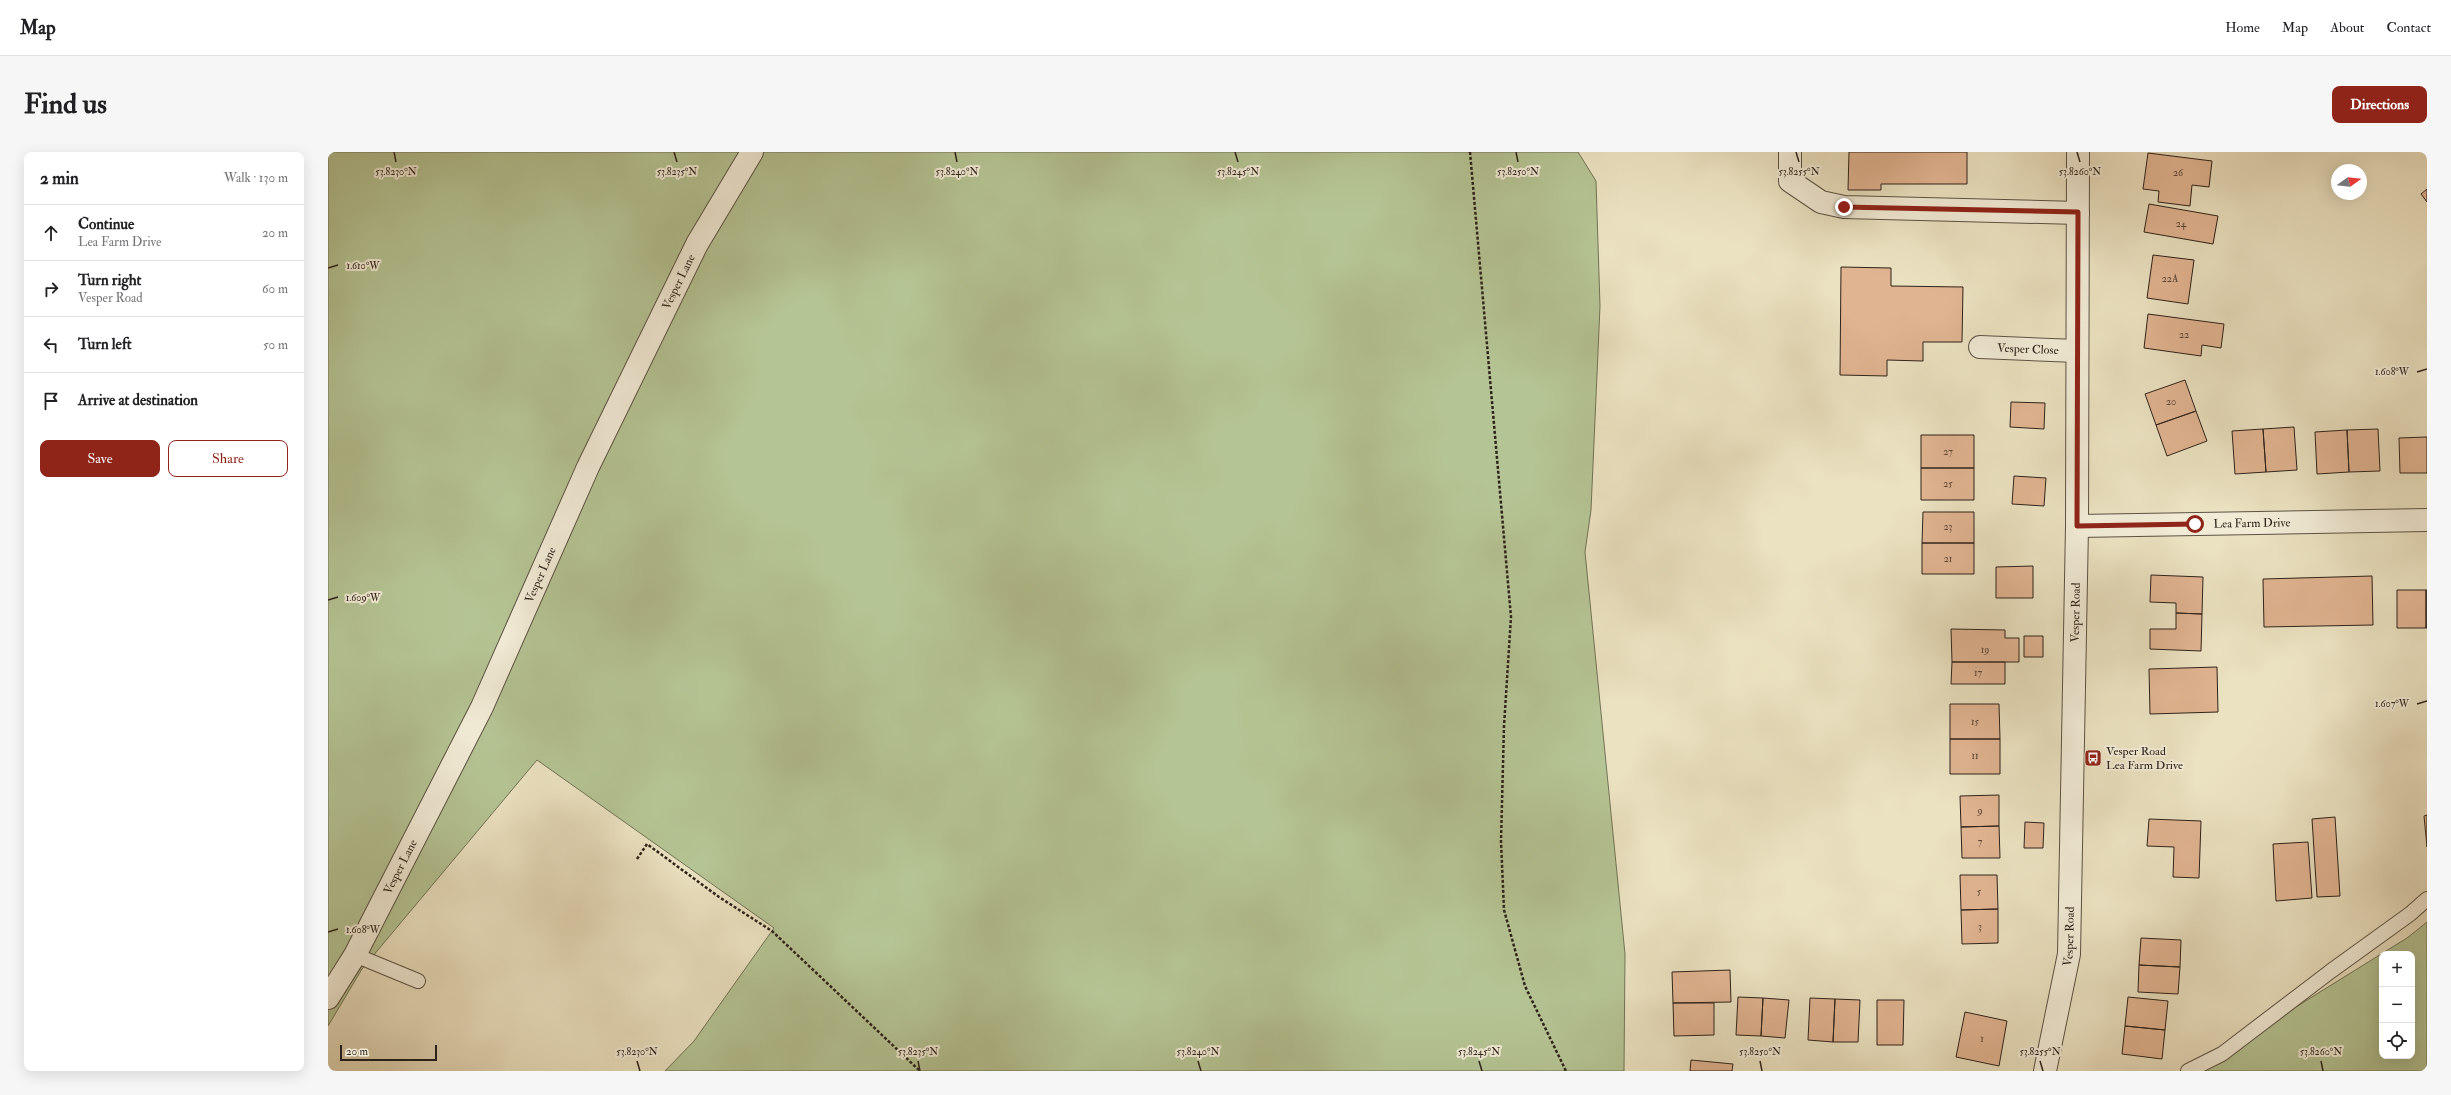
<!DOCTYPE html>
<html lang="en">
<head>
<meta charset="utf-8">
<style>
	body { margin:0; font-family:"IM FELL Double Pica",serif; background:#f6f6f6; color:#202124 }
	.controls { position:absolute; right:12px; bottom:12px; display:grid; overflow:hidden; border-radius:8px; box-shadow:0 4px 16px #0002 }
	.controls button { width:36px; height:36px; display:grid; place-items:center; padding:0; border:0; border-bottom:1px solid #e0e0e0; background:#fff; color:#202124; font:20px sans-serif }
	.compass { position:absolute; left:2003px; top:12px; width:36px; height:36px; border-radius:50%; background:#fff; box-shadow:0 4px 16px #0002; rotate:75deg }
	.scale { position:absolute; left:12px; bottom:10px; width:97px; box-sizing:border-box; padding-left:4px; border:2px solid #2d221a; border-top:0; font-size:11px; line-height:14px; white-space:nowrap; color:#2d221a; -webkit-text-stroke:3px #f2ecd7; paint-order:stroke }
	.stop { position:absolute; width:12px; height:12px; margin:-9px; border:3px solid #8f2418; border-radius:50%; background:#fff }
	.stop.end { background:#8f2418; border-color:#fff; box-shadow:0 1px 4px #0008 }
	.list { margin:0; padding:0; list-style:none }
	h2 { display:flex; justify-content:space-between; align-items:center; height:52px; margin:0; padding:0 16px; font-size:17px }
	h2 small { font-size:13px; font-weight:400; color:#757577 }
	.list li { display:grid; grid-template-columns:26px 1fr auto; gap:12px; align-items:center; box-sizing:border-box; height:56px; padding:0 16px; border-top:1px solid #e0e0e0 }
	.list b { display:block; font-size:15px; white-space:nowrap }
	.list p { margin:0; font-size:13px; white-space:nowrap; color:#757577 }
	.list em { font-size:13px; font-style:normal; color:#757577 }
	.actions { display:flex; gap:8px; padding:12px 16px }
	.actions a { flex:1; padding:9px 0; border:1px solid #8f2418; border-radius:8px; text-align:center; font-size:14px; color:#8f2418 }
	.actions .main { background:#8f2418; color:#fff }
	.icon { flex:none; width:22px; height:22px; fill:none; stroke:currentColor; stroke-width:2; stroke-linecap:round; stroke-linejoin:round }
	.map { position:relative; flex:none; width:2099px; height:919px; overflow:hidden; border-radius:8px }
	header { display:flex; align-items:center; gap:24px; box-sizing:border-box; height:56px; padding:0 20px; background:#fff; border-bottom:1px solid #e0e0e0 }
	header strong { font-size:19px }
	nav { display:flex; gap:22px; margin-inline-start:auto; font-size:14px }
	.intro { display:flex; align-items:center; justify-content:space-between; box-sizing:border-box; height:96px; padding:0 24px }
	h1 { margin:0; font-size:28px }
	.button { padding:10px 18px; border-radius:8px; background:#8f2418; color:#fff; font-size:14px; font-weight:700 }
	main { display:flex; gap:24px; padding:0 24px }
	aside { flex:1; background:#fff; border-radius:8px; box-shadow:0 4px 16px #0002 }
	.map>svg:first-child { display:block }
</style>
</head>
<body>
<header>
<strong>Map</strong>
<nav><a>Home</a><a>Map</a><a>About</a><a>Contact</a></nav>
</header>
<div class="intro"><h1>Find us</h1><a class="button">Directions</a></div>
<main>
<aside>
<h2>2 min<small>Walk · 130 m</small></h2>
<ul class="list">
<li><svg class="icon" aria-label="ahead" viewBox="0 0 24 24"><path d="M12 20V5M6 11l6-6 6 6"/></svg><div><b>Continue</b><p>Lea Farm Drive</p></div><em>20 m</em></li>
<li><svg class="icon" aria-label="right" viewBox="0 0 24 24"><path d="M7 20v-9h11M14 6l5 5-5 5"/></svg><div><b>Turn right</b><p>Vesper Road</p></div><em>60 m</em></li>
<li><svg class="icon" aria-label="left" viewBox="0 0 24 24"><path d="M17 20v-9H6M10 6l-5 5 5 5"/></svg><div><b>Turn left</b></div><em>50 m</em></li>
<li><svg class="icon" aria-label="arrive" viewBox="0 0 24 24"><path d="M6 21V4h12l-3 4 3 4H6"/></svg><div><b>Arrive at destination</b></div></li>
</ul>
<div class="actions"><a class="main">Save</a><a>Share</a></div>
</aside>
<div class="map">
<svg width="2099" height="919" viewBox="0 0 2099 919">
	<rect width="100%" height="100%" fill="#ebe2c1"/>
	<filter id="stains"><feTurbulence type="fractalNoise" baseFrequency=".005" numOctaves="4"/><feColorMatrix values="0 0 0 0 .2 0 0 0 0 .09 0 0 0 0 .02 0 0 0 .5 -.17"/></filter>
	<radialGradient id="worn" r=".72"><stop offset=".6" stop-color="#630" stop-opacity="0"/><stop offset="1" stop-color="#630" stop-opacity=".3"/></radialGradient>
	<path fill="#b5c494" stroke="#717357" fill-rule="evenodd" d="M0,0H1250L1268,29L1272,154L1263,358L1257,400L1297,802L1296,919H337L366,889L446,776L209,608L34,817L0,874Z
		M2099,770V919H1858L1905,894L2079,786ZM2054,802H2084V904H2054Z"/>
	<path fill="#e1b491" stroke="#2d221a" d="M1521,0H1639V32H1553V38H1520Z
		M1820,1L1884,9L1881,35L1864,33L1862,54L1830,50L1831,39L1815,37Z
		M2099,37V50L2093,42Z
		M1821,52L1890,64L1885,92L1816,80Z
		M1825,103L1866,108L1860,152L1819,146Z
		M1513,115L1563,116V134L1635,135L1634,190H1595V209L1559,208V224L1512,223Z
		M1820,162L1896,172L1893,196L1874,193L1873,204L1816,196Z
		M1857,228L1868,259L1828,273L1817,242Z
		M1683,250L1717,251L1716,277L1682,275Z
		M1868,259L1879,289L1839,304L1828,273Z
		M1966,275L1969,318L1938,320L1935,277Z
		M1935,277L1938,320L1907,322L1904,279Z
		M2050,277L2052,319L2021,320L2019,278Z
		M2019,278L2021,320L1989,322L1987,280Z
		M1593,283H1646V316H1593Z
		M2099,285V321H2072L2071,286Z
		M1593,316H1646V348H1593Z
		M1686,324L1718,326L1716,354L1684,352Z
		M1595,360H1646V391H1594Z
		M1594,391H1646V422H1594Z
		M1705,414V446H1668V415Z
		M1823,423L1875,425L1874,462L1848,461V451L1822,450Z
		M2044,424L2045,473L1936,475L1935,427Z
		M2069,438H2098V476H2069Z
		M2098,438H2099V476H2098Z
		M1848,461L1874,462L1873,499L1822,497V477H1848Z
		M1623,477L1677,478V486H1691V510H1624Z
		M1696,484H1715V505H1696Z
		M1624,510H1677V532H1623Z
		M1889,515L1890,560L1822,562L1821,517Z
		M1622,552H1671L1672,587H1622Z
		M1622,587H1672V622H1622Z
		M1671,643V674L1633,675L1632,644Z
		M2099,663V695L2096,664Z
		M2007,665L2012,744L1989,745L1984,667Z
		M1821,667L1873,669L1871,726L1845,725L1846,695L1819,694Z
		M1697,670L1716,671L1715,696H1696Z
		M1671,674L1672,706H1634L1633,675Z
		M1980,690L1984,746L1948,749L1945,692Z
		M1632,723H1669L1670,757L1633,758Z
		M1670,757V791L1634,792L1633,758Z
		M1813,786L1853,788L1852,815L1811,813Z
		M1811,813L1852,815L1850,842L1810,840Z
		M1402,818L1403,850L1345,851L1344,820Z
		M1410,845L1435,846L1433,884L1408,883Z
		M1800,845L1840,849L1837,878L1797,874Z
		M1435,846L1461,848L1457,886L1433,884Z
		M1482,846L1507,847L1505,890L1480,888Z
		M1507,847L1532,848L1530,890H1505Z
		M1549,848H1576L1575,893H1549Z
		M1345,851H1386V883L1346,884Z
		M1637,860L1679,869L1671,914L1628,905Z
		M1797,874L1837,878L1834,907L1794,902Z
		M1363,908L1405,912L1404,919H1362Z"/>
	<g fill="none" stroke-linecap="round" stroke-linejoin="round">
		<g stroke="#5c5244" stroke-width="16">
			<path id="service" d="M27,803L90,829
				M1860,919L1894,902L2003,819L2082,762L2099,747"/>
		</g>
		<g stroke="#5c5244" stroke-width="24">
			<g id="minor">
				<path d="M1462,0V29L1493,50L1516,55L1750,61"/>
				<path id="s1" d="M1652,195L1749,199"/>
				<path id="s2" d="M1749,374L2099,368"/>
				<path id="s3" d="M0,846L27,803L154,555L260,315L369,92L424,0"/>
				<path id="s4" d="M1717,919L1741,802L1749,374L1750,0"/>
			</g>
		</g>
		<path stroke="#2d221a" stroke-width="2.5" stroke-dasharray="3 2" stroke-linecap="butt" d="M1142,0L1183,465L1176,574L1173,689L1176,758L1197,834L1238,919
			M309,707L319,692L391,745L444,779L592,919"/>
		<use href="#service" stroke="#f2ecd7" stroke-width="14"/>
		<use href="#minor" stroke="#f2ecd7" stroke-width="22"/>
	</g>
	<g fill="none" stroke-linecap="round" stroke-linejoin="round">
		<path stroke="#8f2418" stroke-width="5" d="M1516,55L1750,60L1749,374L1867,372"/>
	</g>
	<path fill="none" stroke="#2d221a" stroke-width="1.5" d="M66,0L68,10M346,0L349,10M627,0L629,10M907,0L910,10M1188,0L1190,10M1468,0L1471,10M1749,0L1752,10M0,116L10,113M2089,220L2099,217M0,448L10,445M2089,552L2099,549M0,780L10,777M309,909L312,919M590,909L592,919M870,909L873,919M1151,909L1154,919M1432,909L1434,919M1712,909L1715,919M1993,909L1995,919"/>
	<defs>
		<g id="bus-square" transform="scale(0.9)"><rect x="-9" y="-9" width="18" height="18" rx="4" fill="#8f2418" stroke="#f2ecd7"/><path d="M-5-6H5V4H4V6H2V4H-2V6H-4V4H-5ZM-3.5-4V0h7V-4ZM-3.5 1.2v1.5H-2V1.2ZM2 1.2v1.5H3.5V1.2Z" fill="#fff"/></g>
	</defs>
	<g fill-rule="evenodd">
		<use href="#bus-square" x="1765" y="606"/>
	</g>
	<g text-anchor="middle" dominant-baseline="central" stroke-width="4" stroke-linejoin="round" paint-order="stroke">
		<g font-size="10" fill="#5a4638">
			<text x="1850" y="21">26</text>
			<text x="1853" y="72">24</text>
			<text x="1842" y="127">22A</text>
			<text x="1856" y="183">22</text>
			<text x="1843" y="250">20</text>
			<text x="1620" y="300">27</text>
			<text x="1620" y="332">25</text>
			<text x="1620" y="375">23</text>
			<text x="1620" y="407">21</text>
			<text x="1657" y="498">19</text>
			<text x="1650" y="521">17</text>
			<text x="1647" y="570">15</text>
			<text x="1647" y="604">11</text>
			<text x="1652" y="659">9</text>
			<text x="1652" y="690">7</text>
			<text x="1651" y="740">5</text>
			<text x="1652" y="775">3</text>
			<text x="1654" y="887">1</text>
		</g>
		<g font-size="12" fill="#2d221a" stroke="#f2ecd7">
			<text stroke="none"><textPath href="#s3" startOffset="798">Vesper Lane</textPath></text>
			<text stroke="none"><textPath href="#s1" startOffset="48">Vesper Close</textPath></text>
			<text stroke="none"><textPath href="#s2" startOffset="175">Lea Farm Drive</textPath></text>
			<text stroke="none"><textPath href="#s3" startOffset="474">Vesper Lane</textPath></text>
			<text stroke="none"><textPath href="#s4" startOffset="461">Vesper Road</textPath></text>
			<text stroke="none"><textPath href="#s3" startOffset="150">Vesper Lane</textPath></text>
			<text stroke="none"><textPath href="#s4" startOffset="137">Vesper Road</textPath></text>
		</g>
		<g font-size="12" fill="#2d221a" stroke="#f2ecd7" text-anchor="start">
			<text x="1778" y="599">Vesper Road<tspan x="1778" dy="14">Lea Farm Drive</tspan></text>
		</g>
	</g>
	<g font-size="10" text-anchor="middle" fill="#2d221a" stroke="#f2ecd7" stroke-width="4" stroke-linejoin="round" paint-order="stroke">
		<text x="68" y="23">53.8230°N</text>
		<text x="349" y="23">53.8235°N</text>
		<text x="629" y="23">53.8240°N</text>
		<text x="910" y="23">53.8245°N</text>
		<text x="1190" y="23">53.8250°N</text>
		<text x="1471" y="23">53.8255°N</text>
		<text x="1752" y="23">53.8260°N</text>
		<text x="35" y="117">1.610°W</text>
		<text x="2064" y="223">1.608°W</text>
		<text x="35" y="449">1.609°W</text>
		<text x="2064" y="555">1.607°W</text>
		<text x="35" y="781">1.608°W</text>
		<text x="309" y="903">53.8230°N</text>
		<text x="590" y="903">53.8235°N</text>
		<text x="870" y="903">53.8240°N</text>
		<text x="1151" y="903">53.8245°N</text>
		<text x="1432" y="903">53.8250°N</text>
		<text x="1712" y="903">53.8255°N</text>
		<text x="1993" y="903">53.8260°N</text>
	</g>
	<rect width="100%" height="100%" filter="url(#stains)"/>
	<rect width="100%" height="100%" fill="url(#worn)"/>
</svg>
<div class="controls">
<button>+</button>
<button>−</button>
<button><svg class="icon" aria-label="locate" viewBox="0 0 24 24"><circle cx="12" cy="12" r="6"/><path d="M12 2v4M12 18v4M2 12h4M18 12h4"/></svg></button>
</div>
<svg class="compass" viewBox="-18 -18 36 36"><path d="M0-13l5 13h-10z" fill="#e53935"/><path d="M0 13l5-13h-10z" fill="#757577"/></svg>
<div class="scale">20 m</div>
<div class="stop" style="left:1867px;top:372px"></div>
<div class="stop end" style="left:1516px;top:55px"></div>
</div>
</main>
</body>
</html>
